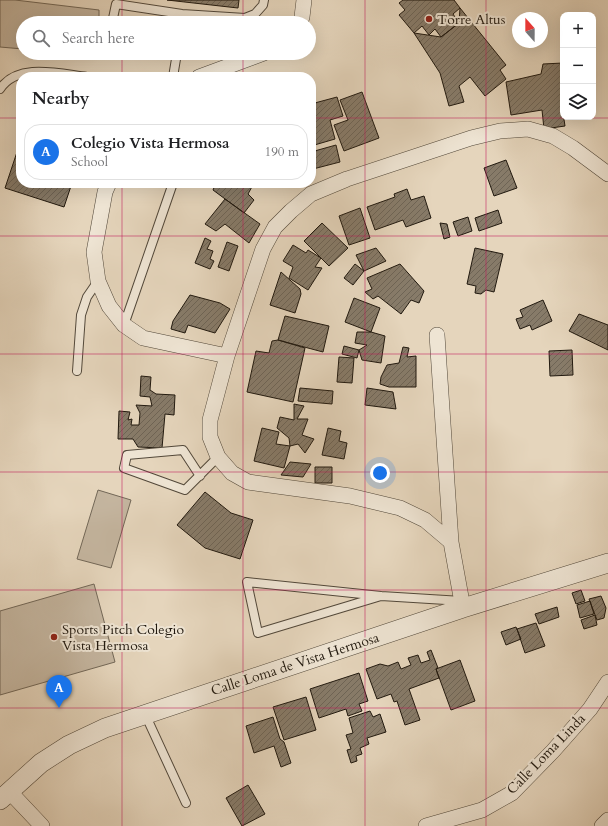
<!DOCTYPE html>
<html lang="en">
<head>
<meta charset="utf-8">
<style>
	body { margin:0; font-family:Cardo,serif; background:#f2f2f2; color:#202124 }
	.controls { position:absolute; right:12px; top:12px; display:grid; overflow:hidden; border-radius:8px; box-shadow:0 4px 16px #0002 }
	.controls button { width:36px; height:36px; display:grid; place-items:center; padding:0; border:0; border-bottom:1px solid #e0e0e0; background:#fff; color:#202124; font:20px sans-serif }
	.compass { position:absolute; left:512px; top:12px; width:36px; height:36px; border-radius:50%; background:#fff; box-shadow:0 4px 16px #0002; rotate:339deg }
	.you { position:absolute; left:380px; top:473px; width:14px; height:14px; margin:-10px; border:3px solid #fff; border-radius:50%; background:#1a73e8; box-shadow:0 0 0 6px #1a73e833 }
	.badge { display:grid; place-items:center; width:26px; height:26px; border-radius:50%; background:#1a73e8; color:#fff; font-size:13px; font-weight:700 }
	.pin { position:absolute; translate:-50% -33px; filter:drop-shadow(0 1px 2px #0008) }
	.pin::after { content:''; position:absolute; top:21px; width:14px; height:12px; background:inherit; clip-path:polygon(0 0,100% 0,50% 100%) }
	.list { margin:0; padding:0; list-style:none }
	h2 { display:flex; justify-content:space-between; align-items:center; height:52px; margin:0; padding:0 16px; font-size:17px }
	h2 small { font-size:13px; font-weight:400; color:#757577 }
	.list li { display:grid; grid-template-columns:26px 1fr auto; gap:12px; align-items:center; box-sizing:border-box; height:56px; margin:0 8px 8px; padding:0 8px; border:1px solid #e0e0e0; border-radius:16px }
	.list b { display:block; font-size:15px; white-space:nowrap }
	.list p { margin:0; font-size:13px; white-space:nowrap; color:#757577 }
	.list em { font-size:13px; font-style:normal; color:#757577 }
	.icon { flex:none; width:22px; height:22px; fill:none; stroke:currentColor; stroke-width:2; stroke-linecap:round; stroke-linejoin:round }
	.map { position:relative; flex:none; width:608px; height:826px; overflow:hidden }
	.search { position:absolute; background:#fff; box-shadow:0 4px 16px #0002; left:16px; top:16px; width:300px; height:44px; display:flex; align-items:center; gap:10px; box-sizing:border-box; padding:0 14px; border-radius:22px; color:#757577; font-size:15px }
	.panel { position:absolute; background:#fff; box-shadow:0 4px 16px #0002; left:16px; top:72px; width:300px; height:116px; border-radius:16px }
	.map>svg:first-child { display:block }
</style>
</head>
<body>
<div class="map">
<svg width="608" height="826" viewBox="0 0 608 826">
	<defs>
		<pattern id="building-hatch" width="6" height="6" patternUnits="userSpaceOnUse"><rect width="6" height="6" fill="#877b69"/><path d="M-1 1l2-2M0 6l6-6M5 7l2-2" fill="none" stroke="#6e6455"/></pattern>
	</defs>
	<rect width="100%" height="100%" fill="#e5d5bc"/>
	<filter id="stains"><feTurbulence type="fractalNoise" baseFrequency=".005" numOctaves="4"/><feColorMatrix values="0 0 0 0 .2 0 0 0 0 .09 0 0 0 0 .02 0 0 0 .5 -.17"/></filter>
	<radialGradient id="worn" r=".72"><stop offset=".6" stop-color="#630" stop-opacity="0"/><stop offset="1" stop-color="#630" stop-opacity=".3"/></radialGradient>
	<path fill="#c4b59f" stroke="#726757" d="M0,0H15L99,10V23H23V49L0,47Z
		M55,53H98V58Z
		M98,490L131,500L111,568L77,559Z
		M94,584L115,662L0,695V611Z"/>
	<path fill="url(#building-hatch)" stroke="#21190f" d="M167,0H239L238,8Z
		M403,0H454L460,8L453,14L459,23L441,37L435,29L429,35L422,26L414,33L399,15L405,10L399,3Z
		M460,8L506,65L500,70L506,79L485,96L470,77L459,86L464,102L449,106L440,73L414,33L441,37L459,23Z
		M563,63V105L562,106L565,126L544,129L542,110L511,115L506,82L541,74L543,64Z
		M362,92L379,138L344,151L334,125L348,120L340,100Z
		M337,97L343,116L330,120L335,139L311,146V104Z
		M21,140V183H72L64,207L5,188Z
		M336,145L340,162L313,169L311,161V152Z
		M506,160L517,188L494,196L484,168Z
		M216,183H254L248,194L254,200L244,213L213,190Z
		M407,189L411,200L424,196L431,218L406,227L403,220L375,230L367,207L395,197L394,194Z
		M225,199L260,224L249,243L225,224L216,231L205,224Z
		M360,208L370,238L349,245L339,216Z
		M498,210L502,223L479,231L475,218Z
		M468,217L472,231L458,236L453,222Z
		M322,223L348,248L329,266L304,241Z
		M440,223L447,224L450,237L444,239Z
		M205,238L211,241L207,249L213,251L210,259L214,261L210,269L195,263Z
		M227,242L238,246L229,271L218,267Z
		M293,245L306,253L308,250L321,258L315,267L322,268L308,290L289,278L293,267L283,261Z
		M376,248L386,261L364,271L356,255Z
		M475,248L503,254L494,292L486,290L481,294L475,293L476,286L467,284Z
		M355,264L364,271L353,285L344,278Z
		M400,264L424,291L419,303L411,300L401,314L378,296L373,299L365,292L372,289L367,278Z
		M281,272L300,289L301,294L295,313L270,305Z
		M190,295L220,303L230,309L215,333L188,325L185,333L171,329L173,321Z
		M354,298L380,308L371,332L345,322Z
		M543,300L552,321L532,330L530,325L520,329L516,319L523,317L520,310Z
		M579,314L608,325V350L569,331Z
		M285,316L329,326L323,352L278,340Z
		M357,332H371L385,336L381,363L362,360L359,350L367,345L355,343Z
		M278,340L305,348L293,402L247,392L256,351L269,353L272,341Z
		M344,346L359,350L357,358L342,354Z
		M403,347L409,348L407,357L416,356V387H389L380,384L381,377L387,365L399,363Z
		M572,350L573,375L550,376L549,351Z
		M339,357L354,358L352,383L337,382Z
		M141,376L151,377L150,390L156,394L175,395L174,415L165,414L162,448L138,447L133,439H118L119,411L130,412L128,420L132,419L131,425H139L140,413L136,405L152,406L150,397L140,396Z
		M300,388L333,391L332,404L298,401Z
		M367,388L393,392L396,409L365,405Z
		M294,404L304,406L297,419H308L302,435L314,439L305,453L298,444L290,446L289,438L277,428L280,417L294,420Z
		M262,428L279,432L276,444L290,446L284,468L254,461Z
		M328,428L341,431L339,441L347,443L344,459L322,455Z
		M290,462L311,464L303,477L281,475Z
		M315,467H332V483H315Z
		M205,492L231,513L253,520L240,559L205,548L177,525Z
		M581,590L585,601L576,604L572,593Z
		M601,596L606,608L604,618L597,620L589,599Z
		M590,601L594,614L580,618L577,605Z
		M557,607L559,617L539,624L535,614Z
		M595,615L597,625L584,629L581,620Z
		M536,623L545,646L525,653L517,629Z
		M516,627L521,639L506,645L501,632Z
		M431,650L438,668L436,669L439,678L409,689L420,720L405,725L397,701L394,702L391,694L377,699L366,669L380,664L388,666L398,662L401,669L411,665L408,658L418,655L421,663L430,660L427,652Z
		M460,660L475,701L451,710L436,669Z
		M359,673L368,701L359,704L362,711L348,716L346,709L319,718L310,689Z
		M306,697L316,730L284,740L273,707Z
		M370,711L373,717L380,714L386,732L367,738L369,744L360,748L362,754L356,756L357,761L351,763L347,750L351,749L346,735L353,733L349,718Z
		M273,717L280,739L284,742L291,763L281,767L274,746L254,753L246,726Z
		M248,785L265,814L242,826L226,798Z"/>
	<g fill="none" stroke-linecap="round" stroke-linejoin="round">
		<g stroke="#52483a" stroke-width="10">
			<path id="service" d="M112,23L116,4L182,14L245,18L255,14L263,5L264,0
				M181,23L182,14
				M173,77L177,53
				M0,89C18,62 60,74 87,77
				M124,325L173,183
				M77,371L81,315L87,297L98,281
				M200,476L183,450L127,455L124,468L185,490L218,457
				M381,596L258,633L247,582L381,596L462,601
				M145,714L186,803"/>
		</g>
		<g stroke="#52483a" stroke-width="16">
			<path id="minor" d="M300,23L302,17L304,0
				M199,77L264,53
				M109,183L105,192L94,252L98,281L109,306L124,325L143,338L227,356
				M437,335L451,542
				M463,608L451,542L425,520L400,508L350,496L248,482L232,473L218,457L210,437V420L227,356L263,249L275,227L291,211L311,194L347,179L471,138L500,131L528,129L553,136L573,148L608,174
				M9,791L42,826
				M426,826L482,810L512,793L553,751L590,709L608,682
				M602,826L608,820"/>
		</g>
		<g stroke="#52483a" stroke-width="20">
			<path id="tertiary" d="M0,800L41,763L69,745L105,728L463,608L608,563"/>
		</g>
		<use href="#service" stroke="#eee4d3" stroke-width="8"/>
		<use href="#minor" stroke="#eee4d3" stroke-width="15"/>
		<use href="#tertiary" stroke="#eee4d3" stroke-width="19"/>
	</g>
	<path fill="none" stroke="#c2185b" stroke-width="1" stroke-opacity="0.55" d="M122,0V23M243,0V23M365,0V826M486,0V826M122,53V77M243,53V77M0,118H21M311,118H608M122,183V826M243,183V826M0,236H608M0,354H608M0,472H608M0,590H608M0,708H608"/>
	<g fill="#8f2418" stroke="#eee4d3" stroke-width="1.5">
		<circle cx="429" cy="19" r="4"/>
		<circle cx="54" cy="637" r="4"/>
	</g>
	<g text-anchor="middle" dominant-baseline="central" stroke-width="4" stroke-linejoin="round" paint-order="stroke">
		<g font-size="14" fill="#21190f" stroke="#eee4d3" text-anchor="start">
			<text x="437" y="19">Torre Altus</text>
			<text x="62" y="629">Sports Pitch Colegio<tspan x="62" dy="16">Vista Hermosa</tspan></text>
		</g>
		<g font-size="14" fill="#21190f" stroke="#eee4d3">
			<text transform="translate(295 664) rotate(-18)">Calle Loma de Vista Hermosa</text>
			<text transform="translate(546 754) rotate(-46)">Calle Loma Linda</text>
		</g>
	</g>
	<rect width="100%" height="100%" filter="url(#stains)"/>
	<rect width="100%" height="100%" fill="url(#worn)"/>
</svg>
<div class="controls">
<button>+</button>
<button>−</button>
<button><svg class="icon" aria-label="layers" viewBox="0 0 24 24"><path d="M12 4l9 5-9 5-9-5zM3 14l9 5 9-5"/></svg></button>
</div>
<svg class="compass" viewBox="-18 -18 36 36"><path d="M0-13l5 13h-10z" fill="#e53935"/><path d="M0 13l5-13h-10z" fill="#757577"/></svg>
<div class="you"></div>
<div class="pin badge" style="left:59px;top:708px">A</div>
<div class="search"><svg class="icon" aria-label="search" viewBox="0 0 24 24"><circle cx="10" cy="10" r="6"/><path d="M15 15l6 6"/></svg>Search here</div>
<section class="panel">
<h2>Nearby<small></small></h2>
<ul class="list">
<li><span class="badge">A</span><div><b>Colegio Vista Hermosa</b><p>School</p></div><em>190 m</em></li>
</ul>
</section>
</div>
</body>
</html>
